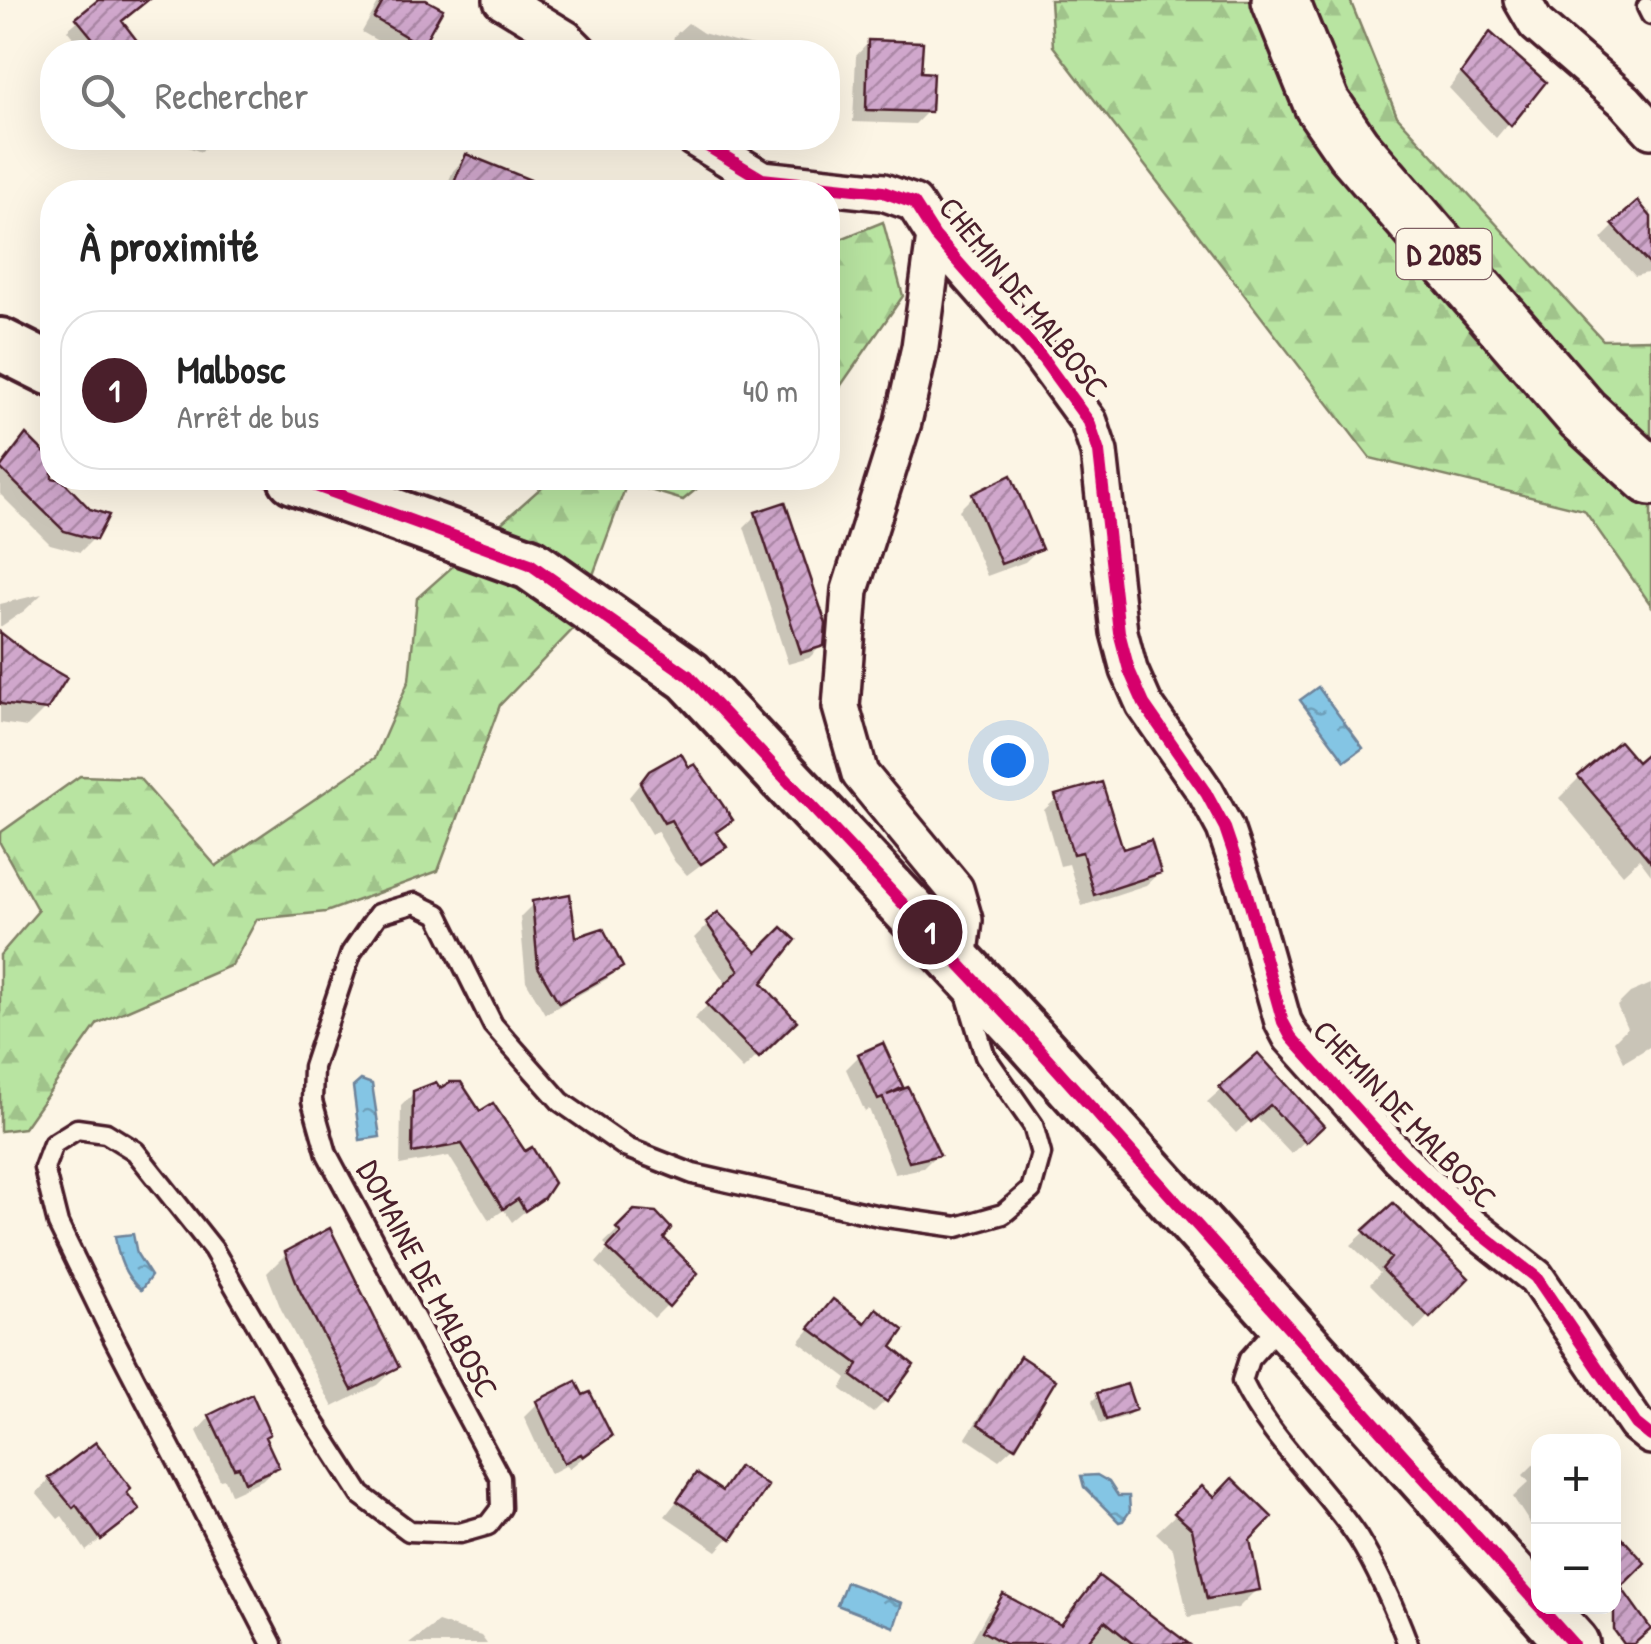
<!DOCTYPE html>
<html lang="fr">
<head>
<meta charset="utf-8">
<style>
	body { margin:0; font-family:"Patrick Hand",sans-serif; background:#f2f2f2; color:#222 }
	.controls { position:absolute; right:30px; bottom:30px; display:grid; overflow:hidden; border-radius:20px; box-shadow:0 10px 40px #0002 }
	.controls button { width:90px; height:90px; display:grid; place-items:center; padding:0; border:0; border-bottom:2px solid #e0e0e0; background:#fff; color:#222; font:50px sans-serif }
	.you { position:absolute; left:1008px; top:760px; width:35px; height:35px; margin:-25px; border:8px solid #fff; border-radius:50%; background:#1a73e8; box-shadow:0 0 0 15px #1a73e833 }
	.badge { display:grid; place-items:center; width:65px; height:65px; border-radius:50%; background:#4a1f2b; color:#fff; font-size:32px; font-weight:700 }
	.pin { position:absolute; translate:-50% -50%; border:5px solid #fff; box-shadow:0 2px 10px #0006 }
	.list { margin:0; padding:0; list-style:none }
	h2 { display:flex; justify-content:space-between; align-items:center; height:130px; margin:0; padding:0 40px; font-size:42px }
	h2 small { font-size:32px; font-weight:400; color:#767676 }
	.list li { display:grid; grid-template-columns:65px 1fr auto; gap:30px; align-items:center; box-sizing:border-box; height:160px; margin:0 20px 20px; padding:0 20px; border:2px solid #e0e0e0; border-radius:40px }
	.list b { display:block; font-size:38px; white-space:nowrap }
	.list p { margin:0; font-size:32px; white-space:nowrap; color:#767676 }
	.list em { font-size:32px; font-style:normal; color:#767676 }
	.icon { flex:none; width:55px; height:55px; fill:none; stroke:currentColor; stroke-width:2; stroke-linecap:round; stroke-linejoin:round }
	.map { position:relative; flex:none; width:1651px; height:1644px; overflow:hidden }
	.search { position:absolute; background:#fff; box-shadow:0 10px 40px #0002; left:40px; top:40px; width:800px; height:110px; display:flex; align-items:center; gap:25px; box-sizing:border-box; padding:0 35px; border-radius:40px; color:#767676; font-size:38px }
	.panel { position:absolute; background:#fff; box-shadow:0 10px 40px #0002; left:40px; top:180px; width:800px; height:310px; border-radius:40px }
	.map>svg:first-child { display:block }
</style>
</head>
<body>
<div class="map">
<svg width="1651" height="1644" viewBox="0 0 1651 1644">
	<defs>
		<pattern id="forest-firs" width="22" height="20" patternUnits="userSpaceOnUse" patternTransform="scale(2.5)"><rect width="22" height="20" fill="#b8e4a1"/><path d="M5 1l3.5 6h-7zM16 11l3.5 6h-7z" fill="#a0c38b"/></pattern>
		<pattern id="water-ripples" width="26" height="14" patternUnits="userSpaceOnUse" patternTransform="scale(2.5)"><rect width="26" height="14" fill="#84c5e4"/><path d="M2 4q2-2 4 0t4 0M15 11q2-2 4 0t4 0" fill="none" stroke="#6e9fb9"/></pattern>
		<pattern id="building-hatch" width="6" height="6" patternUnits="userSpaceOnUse" patternTransform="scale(2.5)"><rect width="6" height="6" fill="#d0a7cc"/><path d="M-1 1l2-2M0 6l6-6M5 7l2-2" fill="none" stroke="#ab87a6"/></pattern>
	</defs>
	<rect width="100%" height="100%" fill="#fcf5e5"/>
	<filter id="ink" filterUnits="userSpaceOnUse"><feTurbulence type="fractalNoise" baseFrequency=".01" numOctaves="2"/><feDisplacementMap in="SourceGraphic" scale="20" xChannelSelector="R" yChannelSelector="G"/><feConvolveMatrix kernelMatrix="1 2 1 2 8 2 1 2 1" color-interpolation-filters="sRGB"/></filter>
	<g filter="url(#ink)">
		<path fill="url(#forest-firs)" stroke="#818266" stroke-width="2.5" d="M1050,0H1350L1397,116L1603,340L1651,339V605L1584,510L1370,458L1053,46Z
			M883,222L903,296L828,404V244Z
			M552,478H710L683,500L627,483L573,629L500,705L438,871L326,912L257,919L232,965L98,1023L24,1128L0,1131V955L38,911L0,843V833L80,776L139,778L216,866L375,758L409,680L417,598Z"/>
		<path fill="url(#water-ripples)" stroke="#6d839a" stroke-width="2.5" d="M1318,687L1363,748L1345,761L1300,700Z
			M361,1080L372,1084L380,1137L360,1140L353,1087Z
			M133,1234L137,1254L151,1276L141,1290C124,1276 118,1257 115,1236Z
			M1097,1475L1109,1482L1118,1496H1129L1130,1511L1123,1521L1119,1522L1084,1487L1081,1476Z
			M846,1582L902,1603L894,1627L837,1605Z"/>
		<path fill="#0003" d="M102,0H134L119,22L135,41L124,52H85L67,30Z
			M380,0H421L420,45L412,52H397L362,32Z
			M688,23L703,33L734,42L785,52H671L674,36Z
			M1490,36L1542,83L1496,138L1449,88Z
			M869,42L928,111L915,124L853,122L856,56Z
			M164,138H210L212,140L201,152Z
			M466,157L517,177L510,192H444L453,171Z
			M1651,211V272L1635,276L1601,239L1614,226Z
			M26,438L52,464V478H56L88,511L94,538L80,552L50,544L0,494V466Z
			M973,496L1039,549L1025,562L987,576L959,510Z
			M757,514L822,645L809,658L788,664L744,527Z
			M42,594L24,611L0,627V604Z
			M0,635L46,708L27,727L0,723Z
			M1651,760V875L1639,859L1623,874L1559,798L1580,777Z
			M647,775L730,820L715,834L724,847L687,875L675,862L657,831L651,834L629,797Z
			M1057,798L1121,852L1159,873L1146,885L1082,906L1069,864L1060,866L1044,810Z
			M533,904L574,940L620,966L607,979L545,1014L526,981L520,917Z
			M708,924L793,1021L743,1070L694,1019L727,985L694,938Z
			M1651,984V1046L1624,1062L1614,1041L1627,1028L1617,1006L1630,993Z
			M859,1056L900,1087L890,1097L937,1154L923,1168L895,1174L869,1109L865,1112L846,1069Z
			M1258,1057L1321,1126L1291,1154L1255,1116L1236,1133L1207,1102Z
			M414,1093L479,1115L542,1197L512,1222L504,1210L489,1220L449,1156L400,1165L401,1106Z
			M1393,1206L1465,1278L1415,1330L1370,1284L1380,1273L1351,1245Z
			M635,1213L660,1238L667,1305L654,1318L596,1263L609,1248L604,1243Z
			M286,1254L396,1367L377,1385L333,1407L281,1309L267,1273Z
			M876,1311L888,1347L886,1400L873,1413L841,1389L847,1378L799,1342L821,1315L863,1324Z
			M1020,1360L1052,1381L1013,1447L999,1460L966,1438L1007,1373Z
			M1098,1395L1134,1410L1127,1416L1100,1424L1092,1401Z
			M537,1404L609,1436L569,1469L567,1465L550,1474L524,1417Z
			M210,1417L263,1437L276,1467L262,1480L231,1494L225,1479L220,1480L197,1431Z
			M1538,1460V1536L1513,1497L1529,1482L1523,1475Z
			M739,1469L730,1537L717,1551L665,1516L697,1476L720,1492Z
			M50,1479L123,1493L137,1510L86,1551L62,1516L58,1519L36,1493Z
			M1202,1490L1247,1540L1257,1589L1238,1608L1188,1617L1173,1549L1156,1533Z
			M1100,1579L1180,1644H1097L1088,1637L1082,1644H970L987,1613L1003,1597L1059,1627Z
			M438,1622L481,1636L487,1644H409Z"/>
		<path fill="url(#building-hatch)" stroke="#4a1f2b" stroke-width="2.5" d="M98,0H148L122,21L138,42L124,52H104L76,18Z
			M384,0H426L443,9L422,46L374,18Z
			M1490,32L1546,82L1511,126L1461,73Z
			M868,40L923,42L921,72L933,73L931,112L866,110Z
			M466,154L558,191V192H450Z
			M1638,201L1651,217V266L1612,224Z
			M26,434L52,460V478L62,480L90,509L109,515L96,540L64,531L0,468Z
			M1011,475L1042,549L1001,564L972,494Z
			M785,502L826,624L824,646L801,653L755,512Z
			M0,632L36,660L67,678L47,710L0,704Z
			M1619,741L1637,762L1651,750V862L1578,776Z
			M681,753L689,767L695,764L733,820L716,832L727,847L701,864L688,849L671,820L664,823L640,783L649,771Z
			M1102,782L1123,849L1151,840L1161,873L1094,895L1082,852L1073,854L1055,795Z
			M570,894L576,937L603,928L623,967L559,1003L538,967L532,901Z
			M718,912L757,952L782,927L796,940L762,983L797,1021L759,1058L706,1004L739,970L706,922Z
			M883,1043L903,1087L887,1095L908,1087L940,1155L909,1162L883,1098L878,1100L858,1054Z
			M1258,1053L1324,1126L1306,1143L1270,1105L1251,1122L1219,1087Z
			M436,1082L440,1088L450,1082H461L480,1111L493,1103L525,1151L532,1147L554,1183L544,1198L525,1211L518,1199L503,1209L462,1144L412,1153L413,1091Z
			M1393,1203L1469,1278L1430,1318L1382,1269L1391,1258L1363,1230Z
			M634,1210L656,1212L671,1228L664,1238L698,1273L669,1307L607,1248L621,1233L616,1228Z
			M330,1228L399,1367L352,1390L299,1289L285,1252Z
			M833,1299L865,1323L876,1308L904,1330L892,1347L914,1365L887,1402L852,1376L858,1364L809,1328Z
			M1020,1356L1056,1380L1015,1448L978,1424Z
			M576,1381L583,1395L590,1392L612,1436L583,1457L581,1454L564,1463L536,1401Z
			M1127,1384L1136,1410L1106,1420L1097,1393Z
			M252,1394L270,1434L265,1437L279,1467L245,1482L239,1467L234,1468L209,1415Z
			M96,1442L131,1488L127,1493L140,1510L101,1540L76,1505L73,1508L48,1478Z
			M739,1466L768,1486L732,1539L677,1501L696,1473L722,1491Z
			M1232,1478L1272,1517L1250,1540L1260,1590L1207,1599L1192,1529L1174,1513L1202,1486L1214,1497Z
			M1614,1529L1645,1563L1621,1587L1651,1629L1634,1644H1624L1614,1630Z
			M1099,1576L1189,1644H1133L1105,1621L1089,1640L1096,1644H1005L982,1631L1003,1594L1061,1625Z"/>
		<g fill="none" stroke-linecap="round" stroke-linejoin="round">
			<g stroke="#4a1f2b" stroke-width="25">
				<path id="service" d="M1647,7L1651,15
					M1282,1322L1249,1359L1242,1381C1271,1441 1322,1484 1358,1538C1379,1572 1394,1607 1408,1644
					M272,1644L114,1339L58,1224L44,1168L53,1144L77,1129L106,1133L135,1151L213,1249L307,1411L361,1495L409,1531L460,1533L488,1525L501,1508L500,1478L327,1154L312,1101L313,1067L351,953L378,914L415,903L438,914L493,1025L561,1102L627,1148L693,1174L879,1216L957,1227L1003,1214L1031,1190L1041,1154L1033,1125L985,1056L964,987"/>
			</g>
			<g stroke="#4a1f2b" stroke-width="42">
				<path id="minor" d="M502,0L566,39L579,52
					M1522,0L1536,24L1625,101L1651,130
					M694,138L762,179L883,192L914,203L935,236L1040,355L1089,422L1099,452L1119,632L1129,670L1144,704L1206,793L1225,828L1245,887L1283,1022L1291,1037L1399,1157L1461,1218L1536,1277L1636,1424L1651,1436
					M935,236L920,347L903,422L850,590L841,707L860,774L955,889L964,920L959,962"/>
			</g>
			<g stroke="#4a1f2b" stroke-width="58">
				<path id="secondary" d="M0,344L52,370
					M294,478L530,564L689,676L1030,1039L1573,1644"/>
			</g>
			<g stroke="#4a1f2b" stroke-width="62">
				<path id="primary" d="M1280,0L1322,104L1353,149L1582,414L1651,477"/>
			</g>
			<use href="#service" stroke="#fcf5e5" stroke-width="18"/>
			<use href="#minor" stroke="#fcf5e5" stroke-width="35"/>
			<use href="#secondary" stroke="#fcf5e5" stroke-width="50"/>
			<use href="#primary" stroke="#fcf5e5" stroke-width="55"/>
			<g stroke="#fcf5e5" stroke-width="19">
				<path id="cycleway" d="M694,138L762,179L883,192L914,203L935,236L1040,355L1089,422L1099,452L1119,632L1129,670L1144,704L1206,793L1225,828L1245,887L1283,1022L1291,1037L1399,1157L1461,1218L1536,1277L1636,1424L1651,1436
					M294,478L530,564L689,676L1030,1039L1573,1644"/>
			</g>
			<use href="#cycleway" stroke="#d6006c" stroke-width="12"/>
		</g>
	</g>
	<g text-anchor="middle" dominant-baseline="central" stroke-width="9" stroke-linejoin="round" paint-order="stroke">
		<rect fill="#fcf5e5" stroke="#7f5f63" stroke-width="2.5" x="1396.5" y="229" width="95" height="50" rx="8"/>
		<g font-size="30" font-weight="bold" fill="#4a1f2b">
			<text x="1444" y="254">D 2085</text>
		</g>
		<g font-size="32" fill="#4a1f2b" stroke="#fcf5e5">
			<text transform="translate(1024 297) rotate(51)">CHEMIN DE MALBOSC</text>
			<text transform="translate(1405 1114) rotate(46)">CHEMIN DE MALBOSC</text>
			<text transform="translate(428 1279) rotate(62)">DOMAINE DE MALBOSC</text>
		</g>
	</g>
</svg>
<div class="controls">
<button>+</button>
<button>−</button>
</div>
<div class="you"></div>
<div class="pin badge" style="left:930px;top:932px">1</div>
<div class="search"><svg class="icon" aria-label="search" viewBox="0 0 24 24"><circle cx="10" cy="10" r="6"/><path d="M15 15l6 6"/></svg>Rechercher</div>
<section class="panel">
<h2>À proximité<small></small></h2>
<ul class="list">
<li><span class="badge">1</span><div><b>Malbosc</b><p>Arrêt de bus</p></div><em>40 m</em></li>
</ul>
</section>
</div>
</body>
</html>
